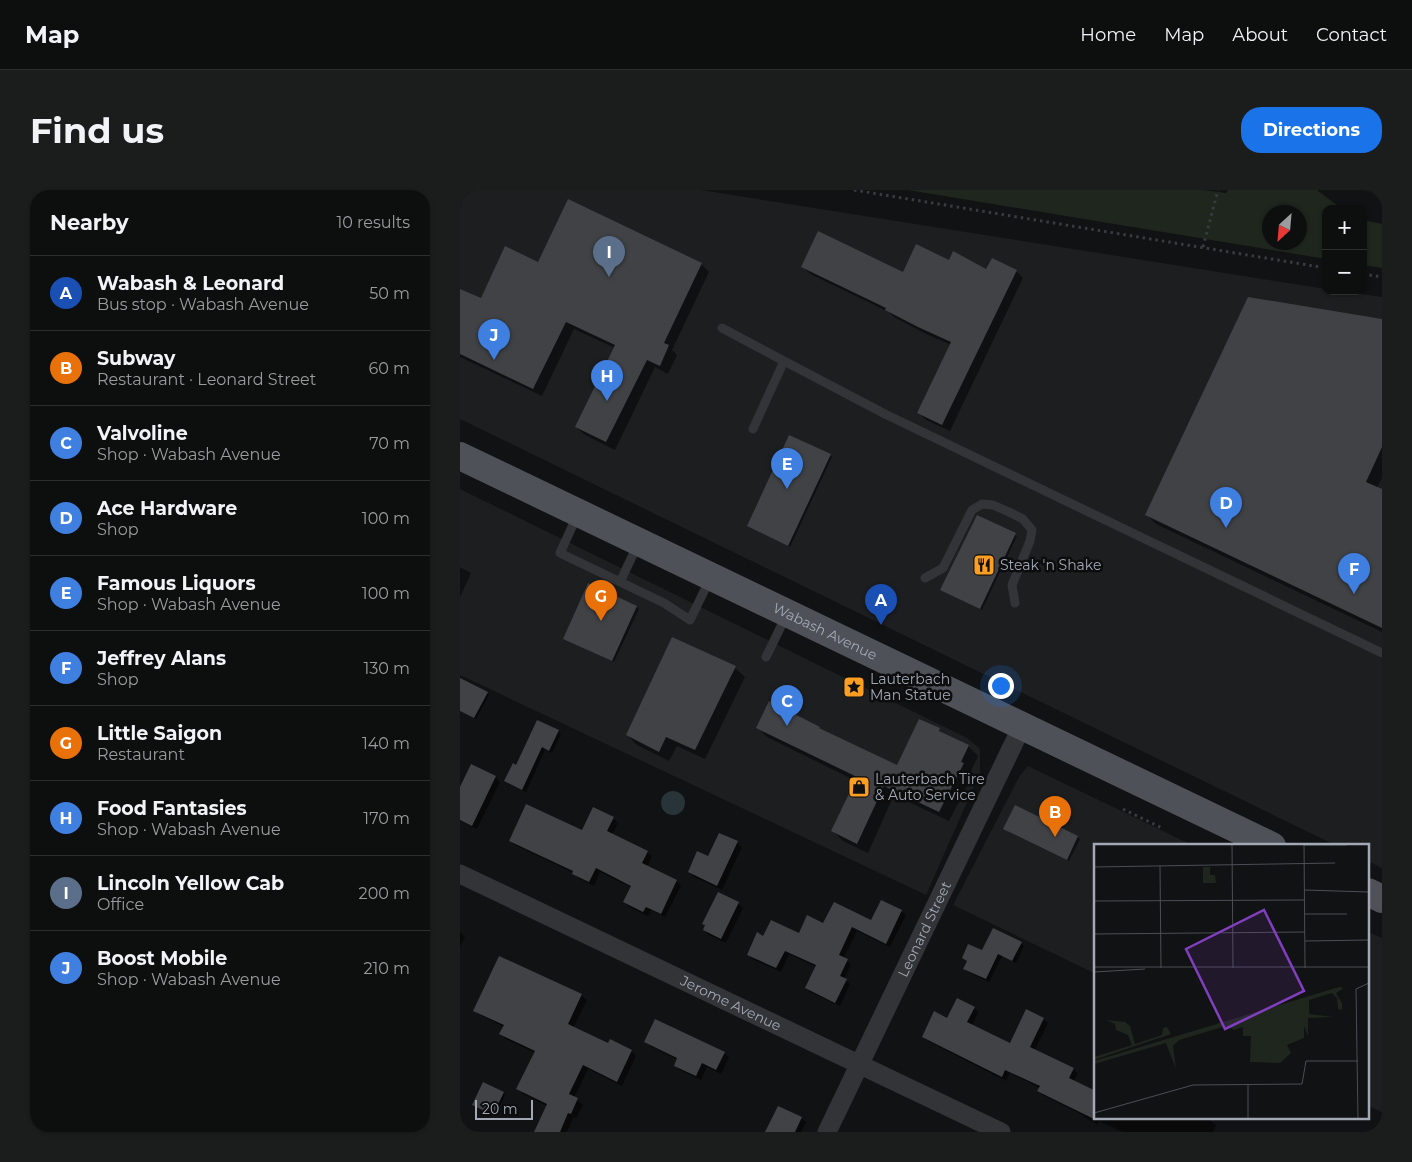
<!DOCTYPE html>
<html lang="en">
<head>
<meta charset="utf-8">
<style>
	body { margin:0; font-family:Montserrat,sans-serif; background:#1b1c1c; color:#f1f3f6 }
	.controls { position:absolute; right:15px; top:15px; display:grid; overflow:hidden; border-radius:10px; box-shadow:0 1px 4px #0004 }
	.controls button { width:45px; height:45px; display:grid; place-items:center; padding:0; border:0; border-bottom:1px solid #2d2e2e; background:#0d0e0e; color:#f1f3f6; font:25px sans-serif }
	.compass { position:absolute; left:802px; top:15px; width:45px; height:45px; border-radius:50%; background:#0d0e0e; box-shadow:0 1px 4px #0004; rotate:206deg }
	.scale { position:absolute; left:15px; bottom:12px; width:58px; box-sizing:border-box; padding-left:5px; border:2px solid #a2a9b5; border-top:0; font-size:14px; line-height:18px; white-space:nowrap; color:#a2a9b5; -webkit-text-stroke:4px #0d0d0e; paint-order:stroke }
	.you { position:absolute; left:540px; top:495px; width:18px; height:18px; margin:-12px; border:4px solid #fff; border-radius:50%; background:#1a73e8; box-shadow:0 0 0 8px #1a73e833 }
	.badge { display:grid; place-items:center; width:32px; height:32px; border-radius:50%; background:#1a73e8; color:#fff; font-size:16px; font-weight:700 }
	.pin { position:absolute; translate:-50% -41px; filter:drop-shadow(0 1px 2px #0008) }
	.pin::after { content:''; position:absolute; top:26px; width:18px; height:15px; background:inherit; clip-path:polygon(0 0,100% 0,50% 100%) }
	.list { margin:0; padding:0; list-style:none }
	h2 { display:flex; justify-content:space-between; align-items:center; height:65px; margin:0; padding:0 20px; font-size:21px }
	h2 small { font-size:16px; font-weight:400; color:#9a9c9e }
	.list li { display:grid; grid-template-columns:32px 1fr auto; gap:15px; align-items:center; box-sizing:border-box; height:75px; padding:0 20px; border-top:1px solid #2d2e2e }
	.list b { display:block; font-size:19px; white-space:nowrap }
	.list p { margin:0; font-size:16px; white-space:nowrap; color:#9a9c9e }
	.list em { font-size:16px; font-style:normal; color:#9a9c9e }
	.map { position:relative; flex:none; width:922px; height:942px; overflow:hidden; border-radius:20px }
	header { display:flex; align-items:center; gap:30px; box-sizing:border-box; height:70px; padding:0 25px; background:#0d0e0e; border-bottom:1px solid #2d2e2e }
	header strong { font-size:24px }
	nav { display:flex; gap:28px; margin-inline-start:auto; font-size:18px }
	.intro { display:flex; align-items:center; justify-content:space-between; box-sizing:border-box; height:120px; padding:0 30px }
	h1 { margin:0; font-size:35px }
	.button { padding:12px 22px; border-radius:20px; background:#1a73e8; color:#fff; font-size:18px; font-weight:700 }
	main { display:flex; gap:30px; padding:0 30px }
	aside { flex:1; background:#0d0e0e; border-radius:20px; box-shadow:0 1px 4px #0004 }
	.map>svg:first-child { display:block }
</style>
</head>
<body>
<header>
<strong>Map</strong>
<nav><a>Home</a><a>Map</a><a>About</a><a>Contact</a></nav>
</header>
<div class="intro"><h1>Find us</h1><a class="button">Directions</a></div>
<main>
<aside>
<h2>Nearby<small>10 results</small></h2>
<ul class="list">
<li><span class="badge" style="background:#1a4fb4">A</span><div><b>Wabash &amp; Leonard</b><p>Bus stop · Wabash Avenue</p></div><em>50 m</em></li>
<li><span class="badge" style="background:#e8710a">B</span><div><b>Subway</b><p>Restaurant · Leonard Street</p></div><em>60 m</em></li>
<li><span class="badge" style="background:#3f7fe0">C</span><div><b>Valvoline</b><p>Shop · Wabash Avenue</p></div><em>70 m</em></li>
<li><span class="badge" style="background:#3f7fe0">D</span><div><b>Ace Hardware</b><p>Shop</p></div><em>100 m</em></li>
<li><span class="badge" style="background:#3f7fe0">E</span><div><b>Famous Liquors</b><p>Shop · Wabash Avenue</p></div><em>100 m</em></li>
<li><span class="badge" style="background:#3f7fe0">F</span><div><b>Jeffrey Alans</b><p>Shop</p></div><em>130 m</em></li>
<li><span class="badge" style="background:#e8710a">G</span><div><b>Little Saigon</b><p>Restaurant</p></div><em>140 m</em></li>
<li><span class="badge" style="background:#3f7fe0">H</span><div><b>Food Fantasies</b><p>Shop · Wabash Avenue</p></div><em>170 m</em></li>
<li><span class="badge" style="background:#5c6f8a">I</span><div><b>Lincoln Yellow Cab</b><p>Office</p></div><em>200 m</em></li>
<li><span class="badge" style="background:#3f7fe0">J</span><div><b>Boost Mobile</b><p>Shop · Wabash Avenue</p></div><em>210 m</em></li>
</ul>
</aside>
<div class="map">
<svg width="922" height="942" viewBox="0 0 922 942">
	<rect width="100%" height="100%" fill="#111213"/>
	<path fill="#1d1e20" d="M0,0H241L866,99V101H882L922,107V678L908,671V656H877L0,229Z
		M0,299L507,548L520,559V583L466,705L0,485Z
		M568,576L734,656H636V784L493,715L559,587Z
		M908,742L922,748V922L908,916Z"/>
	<path fill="#1e261e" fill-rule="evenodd" d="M448,0H744L766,3L768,0H857L882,19H866V69ZM809,22H839V52H809Z
		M903,30L922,34V78L903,75Z"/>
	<path fill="#293439" d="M201 613a12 12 0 1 1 24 0a12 12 0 1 1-24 0Z"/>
	<path fill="#0007" d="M490,71L527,81H556L563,88L490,241L466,230L459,223L491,155L466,144L434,127L429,122L350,84L342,76L443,83Z
		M79,74H241L249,82L212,160L217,165L208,184L195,177L155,260L125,245L116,237L155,158L114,139L82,206L0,167V107L21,110Z
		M922,130V288L917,298L922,301V442L696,334L686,324Z
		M370,265L372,267L330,357L290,337Z
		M517,326L557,346L522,420L484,401Z
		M0,377L11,383L0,407Z
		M177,417L179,419L154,472L104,449Z
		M275,478L285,487L245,569L217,556L209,571L177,555L167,545Z
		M0,489L29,505L16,529L0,521Z
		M297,537L359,538L362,541L438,576L479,540L485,546L508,556L518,566L511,581L513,584L489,631L434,605L408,663L383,651L373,641L396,591L307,547Z
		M98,541L101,544L92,563L85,560L66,602L49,594L46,591L57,576Z
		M35,587L40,592L17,639L0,631V596Z
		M134,619L153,628L158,633L152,645L187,662L192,666L187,677L217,691L221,696L205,727L191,720L188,726L169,717L164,712L171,697L140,682L134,696L118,688L114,683L55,655L50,651L123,642Z
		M547,641L618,647L620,649L609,671Z
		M277,653L282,657L262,700L234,687L229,682L249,668Z
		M421,711L441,721L446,725L430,757L397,741L383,769L391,774L384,789L390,794L380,816L350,802L346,798L356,777L329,764L321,782L292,769L288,764L304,747L339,745L364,735L411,731Z
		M278,713L283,718L266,753L249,745L244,740L246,736L243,734Z
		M0,742L5,747L0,757Z
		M561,753L564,756L556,773L542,766L529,792L508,782L505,778L508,772L503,768Z
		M121,805L127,810L113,838L148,855L171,861L176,866L162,896L128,879L114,908L123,915L116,928L114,927L107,942H75L87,916L63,904L58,899L75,863L46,849L41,844L44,837L20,825L15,820Z
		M514,818L518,822L512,836L551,855L583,829L588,833L575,860L613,879L618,883L613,892L636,928H747L756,935L753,942H663L639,931L638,935L626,928L621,924L583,905L579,901L580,898L550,883L546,891L468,851L463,847L488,829Z
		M185,851L264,863L269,867L261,884L247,877L241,890L220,880L215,876L218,870L190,856Z
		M43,903L45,905L36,926L15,916Z
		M341,928L346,932L341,942H307Z"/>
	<path fill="#404246" d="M108,9L242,73L204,153L209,155L200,176L187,170L146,252L115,237L155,155L106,132L73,199L0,164V99L21,108L45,56L78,72Z
		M358,41L443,82L456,54L489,70L493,61L526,79L532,68L557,80L482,235L457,223L491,152L458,137L425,120L426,118L341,77Z
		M788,107L922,129V257L906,292L922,299V438L685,325Z
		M329,245L371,264L328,356L287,336Z
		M517,325L556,343L520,419L480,400Z
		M128,393L177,416L152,471L103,449Z
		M212,447L276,476L235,560L206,547L199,562L166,545Z
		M0,488L28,502L14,528L0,521Z
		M309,511L360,537L359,538L437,575L459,529L480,538L479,541L509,555L501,572L504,573L479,622L424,596L397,654L371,641L397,587L296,538Z
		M77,530L99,540L89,561L82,557L62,600L44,591L53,573L56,575Z
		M11,574L36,586L12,636L0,630V597Z
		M66,614L122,640L133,617L154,627L147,641L188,661L182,673L217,690L201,724L186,717L183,722L163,712L171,696L136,678L129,692L112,684L113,681L49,651Z
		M555,615L618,646L607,670L543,639Z
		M259,643L278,651L257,696L228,682L237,661L248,666Z
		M258,702L279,712L261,749L243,740L245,735L242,734Z
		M421,710L442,720L426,754L392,737L379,765L388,769L380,786L387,789L375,813L345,798L356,775L325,761L316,778L287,765L297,742L303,746L311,730L339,743L347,725L363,733L374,712L411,730Z
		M533,738L562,752L552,771L538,764L526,789L503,779L507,771L502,768L508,754L522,760Z
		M39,766L122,804L108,834L148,853L150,849L172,860L157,892L123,875L109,904L118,908L111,924L108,923L100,942H74L87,914L56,899L75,861L39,844L44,835L13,821Z
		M497,808L515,817L507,832L550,853L566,819L584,828L570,857L614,878L609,888L636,901V930L577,901L580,896L545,880L542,887L462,847L474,821L487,828Z
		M195,829L265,862L256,880L242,873L236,886L214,876L217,868L184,852Z
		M23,892L44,902L33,925L12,915Z
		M318,916L342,927L335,942H305Z"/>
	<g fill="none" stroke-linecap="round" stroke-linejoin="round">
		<path stroke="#383b3f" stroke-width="3" stroke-dasharray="2.5 4" stroke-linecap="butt" d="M394,0L866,78
			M743,57L758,0
			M903,84L922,87
			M663,619L702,638"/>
		<path stroke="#323438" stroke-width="9" d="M262,138L324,171
			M293,239L324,171L425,224L922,463
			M117,326L100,363L204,413L230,430L250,389
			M465,388L483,378L512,320L522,314L533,315L549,322L563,329L572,340L570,351L552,395L555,413
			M160,392L178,354
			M306,467L326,426"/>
		<g stroke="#323438" stroke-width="19">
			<path id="s1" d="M0,684L541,942"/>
			<path id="s2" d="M367,942L562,536"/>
		</g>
		<g stroke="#4e5158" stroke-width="28">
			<path id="s3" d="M0,266L812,656"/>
			<path d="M908,702L922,709"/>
		</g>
	</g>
	<defs>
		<g id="restaurant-square" transform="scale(1.125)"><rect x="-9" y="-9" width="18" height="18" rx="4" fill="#fb9e22" stroke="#0d0d0e"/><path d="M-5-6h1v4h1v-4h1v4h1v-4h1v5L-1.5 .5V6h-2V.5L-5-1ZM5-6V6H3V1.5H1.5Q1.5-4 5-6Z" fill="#111"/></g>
		<g id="sight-square" transform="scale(1.125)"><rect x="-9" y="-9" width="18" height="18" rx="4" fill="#fb9e22" stroke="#0d0d0e"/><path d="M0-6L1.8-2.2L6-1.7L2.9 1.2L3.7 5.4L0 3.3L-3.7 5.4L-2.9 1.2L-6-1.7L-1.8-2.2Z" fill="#111"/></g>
		<g id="shop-square" transform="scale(1.125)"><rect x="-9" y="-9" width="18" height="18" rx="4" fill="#fb9e22" stroke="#0d0d0e"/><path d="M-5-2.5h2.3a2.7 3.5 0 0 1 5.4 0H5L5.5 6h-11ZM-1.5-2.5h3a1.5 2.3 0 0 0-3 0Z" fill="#111"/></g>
	</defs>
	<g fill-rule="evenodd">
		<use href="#restaurant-square" x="524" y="375"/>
		<use href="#sight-square" x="394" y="497"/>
		<use href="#shop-square" x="399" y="597"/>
	</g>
	<g text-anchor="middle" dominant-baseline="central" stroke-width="5" stroke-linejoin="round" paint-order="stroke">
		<g font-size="14" fill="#a2a9b5" stroke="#0d0d0e" text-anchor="start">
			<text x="540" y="375">Steak 'n Shake</text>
			<text x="410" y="489">Lauterbach<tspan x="410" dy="16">Man Statue</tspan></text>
			<text x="415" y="589">Lauterbach Tire<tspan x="415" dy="16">&amp; Auto Service</tspan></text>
		</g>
		<g font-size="14" fill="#a2a9b5" stroke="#0d0d0e">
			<text stroke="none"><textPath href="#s3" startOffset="405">Wabash Avenue</textPath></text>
			<text stroke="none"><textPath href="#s2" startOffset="225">Leonard Street</textPath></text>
			<text stroke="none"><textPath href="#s1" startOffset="300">Jerome Avenue</textPath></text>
		</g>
	</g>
	<g transform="translate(634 654)">
		<rect width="275" height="275" fill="#111213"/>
		<path d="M109,23H116V31H121L122,39H109ZM245,143L250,144L242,149L248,159V166L244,165L243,154L238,149L215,156V170L239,173L214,174V192L210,182V194L193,201L197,209L186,219L156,218L157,192H149V183L140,186L132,182L85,196L79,202L82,225L72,199L0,220V217ZM12,176L31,178L36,182L41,200L68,191L69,184L73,183L77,190L0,216V213L38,201L34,191L22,186L21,180Z" fill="#1e261e"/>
		<path fill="none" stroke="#4b4e54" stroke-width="1" d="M138,0L139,124M210,0L211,124M210,1H253M66,22L67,124M0,23L241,19M210,46L275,48M0,57L210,56M211,70H253M0,90L211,88M211,97L275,96M0,123H275M0,128L51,125M154,240V275M0,269L99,241L208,240L212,217H264M264,275L262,145L275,139"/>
		<path fill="#813fbe" fill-opacity="0.15" stroke="#813fbe" stroke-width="2.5" d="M170,66L210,147L131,185L92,105Z"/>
		<rect width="275" height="275" fill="none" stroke="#a2a9b5" stroke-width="2.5"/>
	</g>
</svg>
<div class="controls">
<button>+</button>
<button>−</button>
</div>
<svg class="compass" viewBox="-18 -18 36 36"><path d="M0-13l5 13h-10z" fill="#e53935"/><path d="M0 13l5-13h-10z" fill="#9a9c9e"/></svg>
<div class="scale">20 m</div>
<div class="you"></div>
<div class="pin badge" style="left:421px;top:435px;background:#1a4fb4">A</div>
<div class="pin badge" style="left:595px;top:647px;background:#e8710a">B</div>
<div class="pin badge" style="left:327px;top:536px;background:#3f7fe0">C</div>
<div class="pin badge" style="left:766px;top:338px;background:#3f7fe0">D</div>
<div class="pin badge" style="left:327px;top:299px;background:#3f7fe0">E</div>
<div class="pin badge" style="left:894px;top:404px;background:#3f7fe0">F</div>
<div class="pin badge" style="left:141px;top:431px;background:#e8710a">G</div>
<div class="pin badge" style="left:147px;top:211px;background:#3f7fe0">H</div>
<div class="pin badge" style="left:149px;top:87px;background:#5c6f8a">I</div>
<div class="pin badge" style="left:34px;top:170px;background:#3f7fe0">J</div>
</div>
</main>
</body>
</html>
